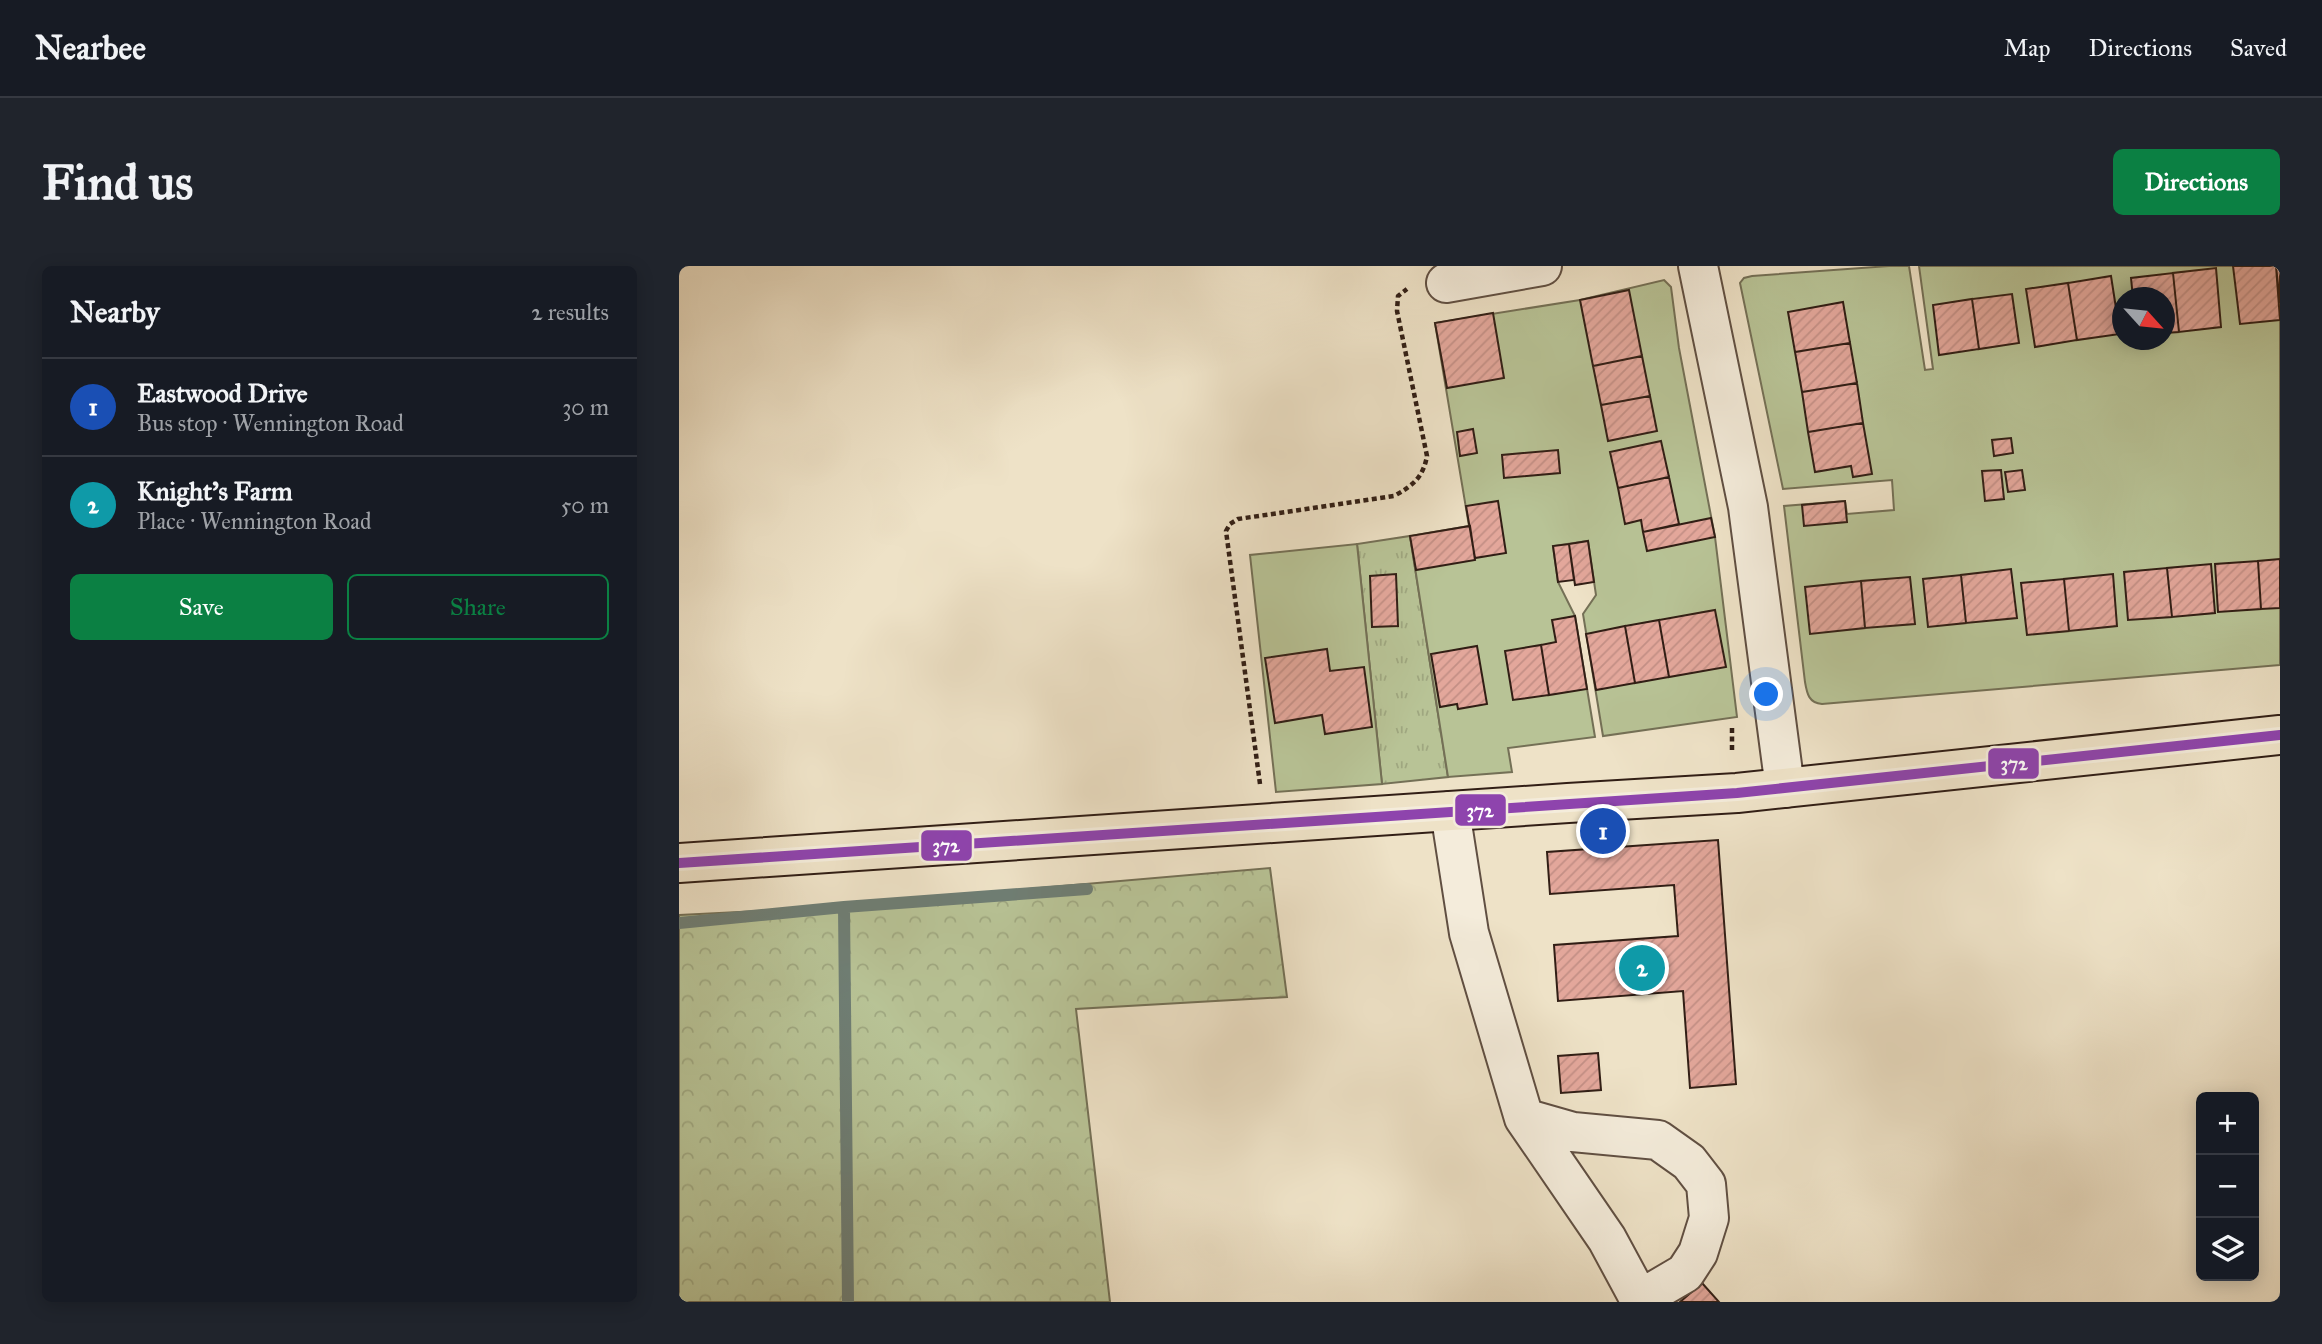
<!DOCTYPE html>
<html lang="en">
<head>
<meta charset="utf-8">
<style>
	body { margin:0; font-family:"IM FELL Great Primer",serif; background:#20242c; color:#f1f3f6 }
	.controls { position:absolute; right:21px; bottom:21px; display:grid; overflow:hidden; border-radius:10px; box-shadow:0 4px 18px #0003 }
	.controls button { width:63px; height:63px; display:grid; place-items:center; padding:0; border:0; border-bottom:2px solid #363941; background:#171b24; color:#f1f3f6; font:35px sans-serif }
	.compass { position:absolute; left:1433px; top:21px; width:63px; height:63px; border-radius:50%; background:#171b24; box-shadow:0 4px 18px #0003; rotate:117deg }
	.you { position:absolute; left:1088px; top:429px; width:24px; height:24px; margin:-18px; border:5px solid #fff; border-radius:50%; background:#1a73e8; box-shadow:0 0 0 10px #1a73e833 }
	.badge { display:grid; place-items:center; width:46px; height:46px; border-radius:50%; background:#0b8043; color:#fff; font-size:23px; font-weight:700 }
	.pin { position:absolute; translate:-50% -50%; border:4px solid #fff; box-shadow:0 2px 7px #0006 }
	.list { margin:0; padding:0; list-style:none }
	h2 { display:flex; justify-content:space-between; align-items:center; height:91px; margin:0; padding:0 28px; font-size:30px }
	h2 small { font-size:23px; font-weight:400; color:#9ea1a6 }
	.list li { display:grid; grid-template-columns:46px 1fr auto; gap:21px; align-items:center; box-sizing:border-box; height:98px; padding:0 28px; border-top:2px solid #363941 }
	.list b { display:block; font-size:26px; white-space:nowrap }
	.list p { margin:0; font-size:23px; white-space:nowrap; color:#9ea1a6 }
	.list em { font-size:23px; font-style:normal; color:#9ea1a6 }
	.actions { display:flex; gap:14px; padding:21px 28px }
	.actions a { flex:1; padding:16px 0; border:2px solid #0b8043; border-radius:10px; text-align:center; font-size:24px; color:#0b8043 }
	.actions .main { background:#0b8043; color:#fff }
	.icon { flex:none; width:38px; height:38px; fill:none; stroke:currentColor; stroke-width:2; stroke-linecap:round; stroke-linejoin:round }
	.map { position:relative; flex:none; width:1601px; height:1036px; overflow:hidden; border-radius:10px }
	header { display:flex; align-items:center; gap:42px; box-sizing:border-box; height:98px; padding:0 35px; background:#171b24; border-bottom:2px solid #363941 }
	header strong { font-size:33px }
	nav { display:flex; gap:38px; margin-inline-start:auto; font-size:24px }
	.intro { display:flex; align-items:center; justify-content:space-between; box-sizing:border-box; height:168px; padding:0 42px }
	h1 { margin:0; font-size:49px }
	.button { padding:18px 32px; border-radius:10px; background:#0b8043; color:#fff; font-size:24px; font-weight:700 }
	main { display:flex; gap:42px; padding:0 42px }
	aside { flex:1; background:#171b24; border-radius:10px; box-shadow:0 4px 18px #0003 }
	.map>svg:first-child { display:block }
</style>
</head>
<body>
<header>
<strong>Nearbee</strong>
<nav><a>Map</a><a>Directions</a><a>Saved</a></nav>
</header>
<div class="intro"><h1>Find us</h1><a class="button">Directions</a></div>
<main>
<aside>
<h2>Nearby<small>2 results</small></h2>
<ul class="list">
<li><span class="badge" style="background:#1a4fb4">1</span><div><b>Eastwood Drive</b><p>Bus stop · Wennington Road</p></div><em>30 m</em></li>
<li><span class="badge" style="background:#0f9aa8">2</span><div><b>Knight's Farm</b><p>Place · Wennington Road</p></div><em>50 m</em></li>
</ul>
<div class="actions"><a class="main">Save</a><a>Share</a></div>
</aside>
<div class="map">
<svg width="1601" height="1036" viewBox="0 0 1601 1036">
	<defs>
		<pattern id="grass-tufts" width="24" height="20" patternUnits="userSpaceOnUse" patternTransform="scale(1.75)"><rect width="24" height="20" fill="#b8c396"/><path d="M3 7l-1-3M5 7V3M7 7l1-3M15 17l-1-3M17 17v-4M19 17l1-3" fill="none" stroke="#9fa780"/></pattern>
		<pattern id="park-crowns" width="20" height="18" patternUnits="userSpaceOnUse" patternTransform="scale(1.75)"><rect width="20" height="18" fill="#b8c396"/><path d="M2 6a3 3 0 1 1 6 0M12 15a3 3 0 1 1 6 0" fill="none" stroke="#9fa780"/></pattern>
		<pattern id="building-hatch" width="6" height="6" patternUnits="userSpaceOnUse" patternTransform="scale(1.75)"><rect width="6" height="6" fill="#e3a79b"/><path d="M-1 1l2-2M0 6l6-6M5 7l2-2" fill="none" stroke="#c38f85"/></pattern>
	</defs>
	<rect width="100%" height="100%" fill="#eee2c7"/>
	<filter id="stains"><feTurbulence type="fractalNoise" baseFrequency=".00286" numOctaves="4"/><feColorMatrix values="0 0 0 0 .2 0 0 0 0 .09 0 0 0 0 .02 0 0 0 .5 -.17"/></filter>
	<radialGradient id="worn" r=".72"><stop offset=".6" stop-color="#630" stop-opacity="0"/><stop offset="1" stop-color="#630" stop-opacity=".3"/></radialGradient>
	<path fill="url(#grass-tufts)" stroke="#747056" stroke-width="2" d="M731,270L769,511L703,518L678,278Z"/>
	<path fill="url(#park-crowns)" stroke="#747056" stroke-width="2" d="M591,602L608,731L397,743L431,1036H0V649L117,643Z"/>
	<path fill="#b8c396" stroke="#747056" stroke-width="2" fill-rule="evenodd" d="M1210,0H1230L1246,104L1254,103L1240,0H1601V399L1143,438C1130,437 1128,428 1126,416L1105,240L1166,235L1168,248L1215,244L1213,214L1104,223L1061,17L1065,12L1073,10ZM1444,32H1486V74H1444Z
		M985,14L992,21L1000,82L1036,271L1058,451L924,470L904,348L917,329L909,275L874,280L879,316L896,350L916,471L829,482L833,506L769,511L731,270L790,260L756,57L901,34Z
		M678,278L703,518L597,526L571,289Z"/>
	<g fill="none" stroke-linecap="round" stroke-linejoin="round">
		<path stroke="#6f7e74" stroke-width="12" d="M165,641L408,623
			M0,657L165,641L169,1036"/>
	</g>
	<path fill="url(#building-hatch)" stroke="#311e15" stroke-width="2" d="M1554,0H1597L1601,54L1561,58Z
		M1597,0H1601V37Z
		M1537,2L1542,61L1500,66L1494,7Z
		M1494,7L1500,66L1486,67V32H1454L1452,12Z
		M1432,10L1441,68L1398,74L1389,17Z
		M1389,17L1398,74L1356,81L1347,23Z
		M950,24L963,90L914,100L901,34Z
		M1333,28L1340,77L1300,83L1293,33Z
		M1293,33L1300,83L1260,89L1254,39Z
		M1164,36L1171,77L1116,86L1109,46Z
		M814,47L825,112L768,122L756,57Z
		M1171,77L1178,117L1123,126L1116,86Z
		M963,90L971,130L922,139L914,100Z
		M1178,117L1184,157L1129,166L1123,126Z
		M971,130L978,165L929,175L922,139Z
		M1184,157L1193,208L1174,211L1172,200L1136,206L1129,166Z
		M794,163L798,187L781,190L778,166Z
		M1332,172L1334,187L1315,190L1313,174Z
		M982,175L990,211L939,222L931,186Z
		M879,184L881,207L825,212L823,189Z
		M1322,204L1325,233L1306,235L1303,205Z
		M1343,204L1346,224L1329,226L1326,206Z
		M990,211L1000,258L964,266L962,254L946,258L939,222Z
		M819,235L827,287L796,292L787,240Z
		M1166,235L1168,256L1125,260L1123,239Z
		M1032,252L1036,271L968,285L964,266Z
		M791,260L796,294L737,304L731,270Z
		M909,275L915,316L896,319L890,278Z
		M890,278L895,314L879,316L874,280Z
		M1601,293V342L1582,343L1579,295Z
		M1579,295L1582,343L1539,346L1536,298Z
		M1532,298L1536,347L1493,351L1488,302Z
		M1488,302L1493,351L1449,354L1445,306Z
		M1332,303L1338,352L1287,357L1282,309Z
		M717,308L719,360L693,361L691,310Z
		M1434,308L1438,360L1390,365L1385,313Z
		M1282,309L1287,357L1249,361L1244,313Z
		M1231,311L1236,358L1186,362L1182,315Z
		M1385,313L1390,365L1348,369L1342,317Z
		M1182,315L1186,362L1131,368L1126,321Z
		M1036,344L1047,401L990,411L980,354Z
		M896,350L908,423L870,429L862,379L877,376L873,354Z
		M980,354L990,411L956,417L946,360Z
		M946,360L956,417L917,424L907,368Z
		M862,379L870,429L834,434L826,385Z
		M798,380L808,438L779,443L778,438L761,441L752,388Z
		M648,383L651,405L685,401L693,461L646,468L643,449L596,457L586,392Z
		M1039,574L1057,818L1011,822L1004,725L879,735L875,679L999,670L995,619L871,628L868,586Z
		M919,787L922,824L882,827L879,790Z
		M1023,1017L1040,1036H1001Z"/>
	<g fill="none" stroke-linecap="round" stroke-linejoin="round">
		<g stroke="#604f42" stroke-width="42">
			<path id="minor" d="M1019,0L1069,241L1106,522
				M767,17L863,0
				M771,545L790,667L845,852L928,973L962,1036
				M845,852L894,866L979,874L1010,896L1027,918L1030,952L1019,987L1006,1007L960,1034"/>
		</g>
		<g stroke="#311e15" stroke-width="42">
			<path id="major" d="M0,597L889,537L1058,527L1601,469"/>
		</g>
		<path stroke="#311e15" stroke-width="4.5" stroke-dasharray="5 3.5" stroke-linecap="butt" d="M1053,462V485
			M581,518L547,265L551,258L559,253L715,230C733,220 744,212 748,190L718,45L719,30L728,23"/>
		<use href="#minor" stroke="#f4ecdb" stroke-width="38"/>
		<use href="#major" stroke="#eee2c7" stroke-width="38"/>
		<g stroke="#f4ecdb" stroke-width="16">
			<path id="bus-1" d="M0,597L1058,527L1601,469"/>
		</g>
		<use href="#bus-1" stroke="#8e44ad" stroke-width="10"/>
	</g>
	<g stroke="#f4ecdb" stroke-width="2.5">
		<rect x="1308" y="481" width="53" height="33" rx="7" fill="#8e44ad"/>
		<rect x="775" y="527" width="53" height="34" rx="7" fill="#8e44ad"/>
		<rect x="241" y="563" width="53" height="33" rx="7" fill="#8e44ad"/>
	</g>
	<g font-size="19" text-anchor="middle" font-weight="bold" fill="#fff">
		<text x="1335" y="504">372</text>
		<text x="801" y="551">372</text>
		<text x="267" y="586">372</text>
	</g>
	<rect width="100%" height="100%" filter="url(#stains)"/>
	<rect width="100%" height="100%" fill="url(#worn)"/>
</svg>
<div class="controls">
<button>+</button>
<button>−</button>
<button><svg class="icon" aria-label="layers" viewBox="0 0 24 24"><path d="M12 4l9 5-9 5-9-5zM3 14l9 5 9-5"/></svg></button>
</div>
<svg class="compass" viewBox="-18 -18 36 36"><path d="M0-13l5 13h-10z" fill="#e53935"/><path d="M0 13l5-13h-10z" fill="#9ea1a6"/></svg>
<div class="you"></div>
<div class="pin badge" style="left:924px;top:565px;background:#1a4fb4">1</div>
<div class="pin badge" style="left:963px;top:702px;background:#0f9aa8">2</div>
</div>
</main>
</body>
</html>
